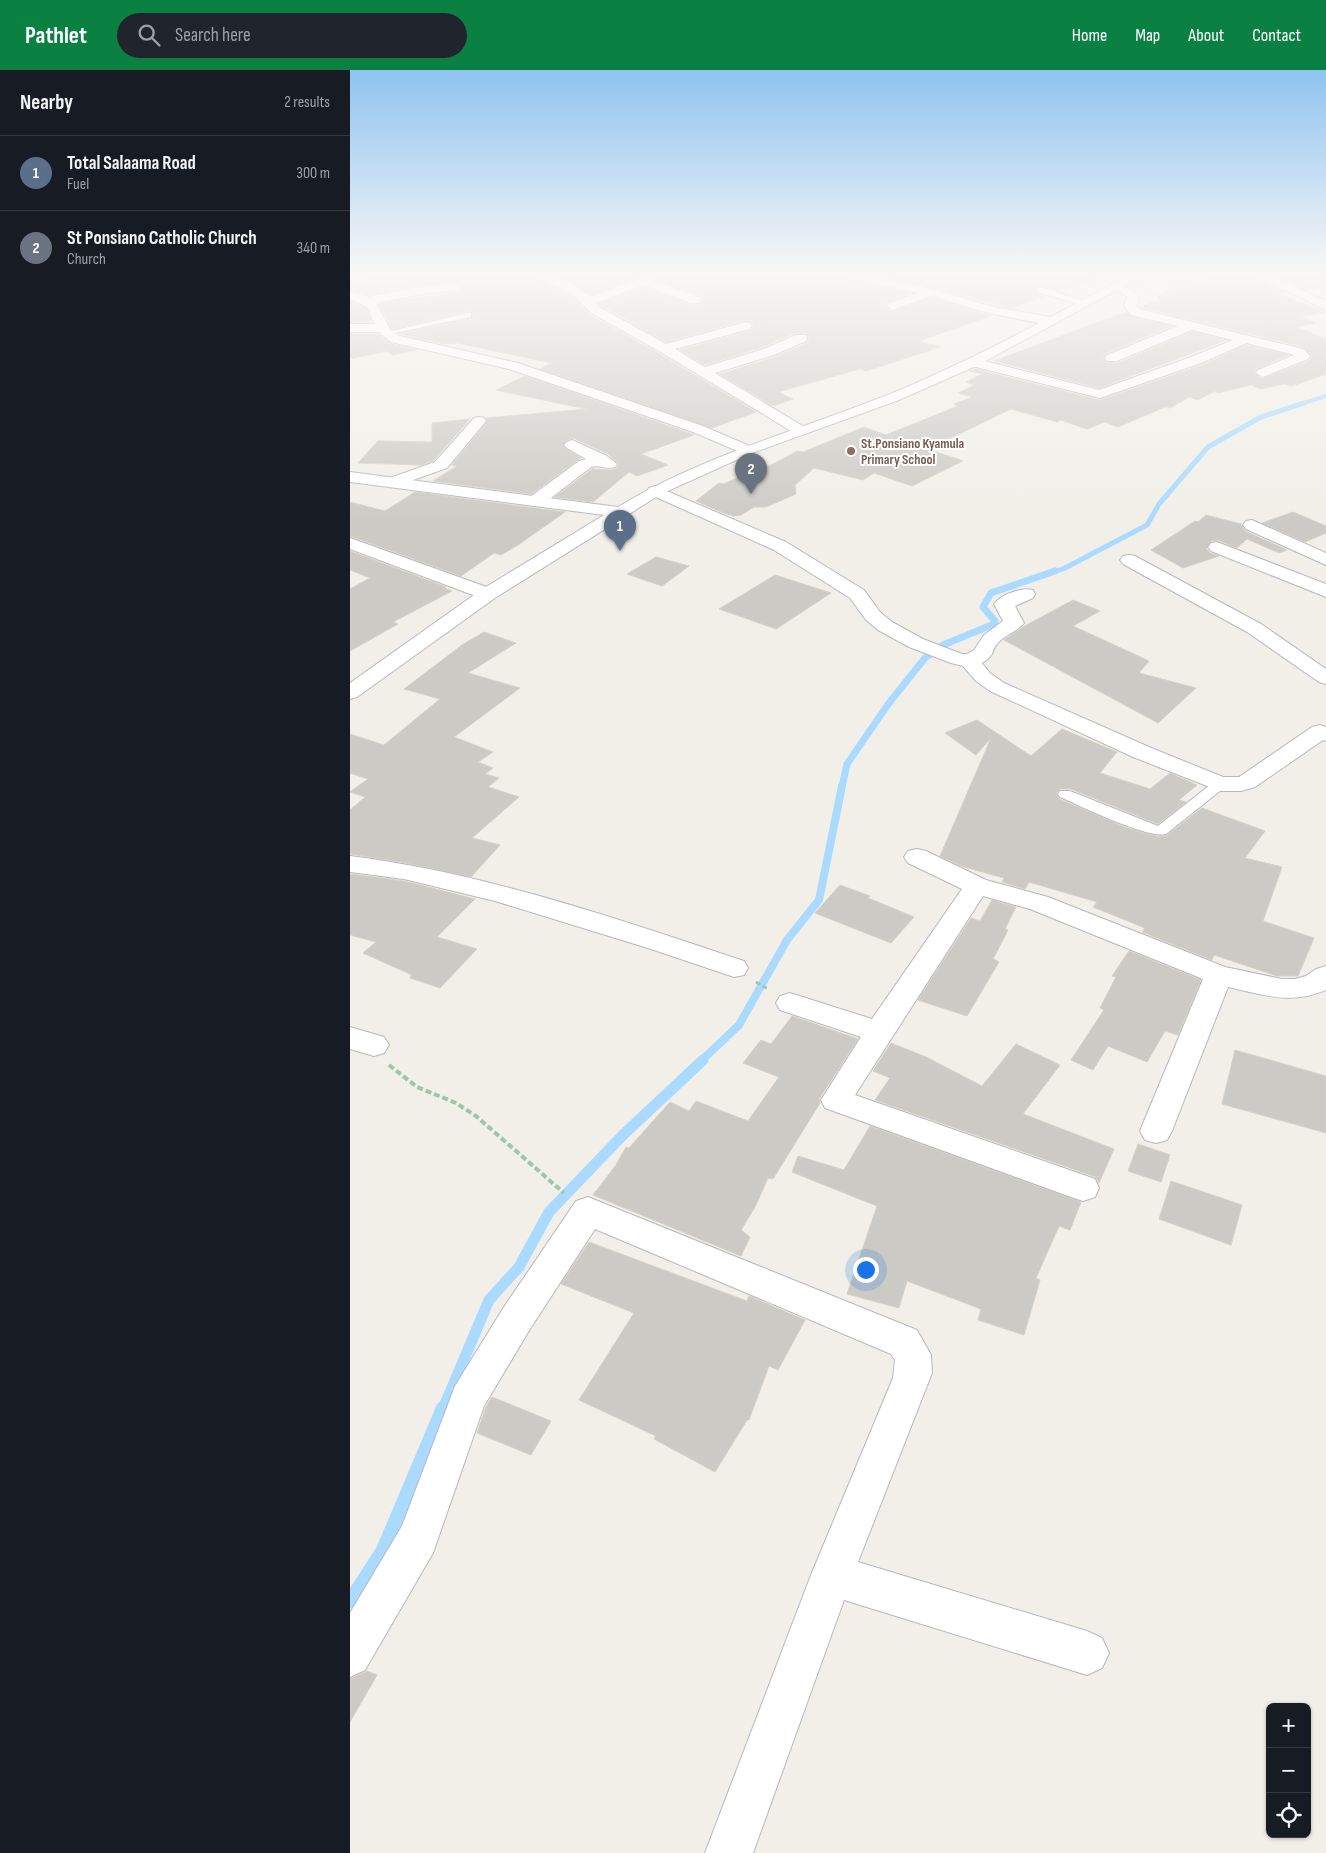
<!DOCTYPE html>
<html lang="en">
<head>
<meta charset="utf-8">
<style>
	body { margin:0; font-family:"Sofia Sans Condensed",sans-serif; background:#20242c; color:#f1f3f6 }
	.controls { position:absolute; right:15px; bottom:15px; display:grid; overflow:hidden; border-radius:8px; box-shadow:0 1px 4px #0004 }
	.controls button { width:45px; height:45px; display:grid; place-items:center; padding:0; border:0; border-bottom:1px solid #363941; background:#171b24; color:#f1f3f6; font:25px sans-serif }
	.you { position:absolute; left:515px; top:1199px; width:18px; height:18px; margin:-12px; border:4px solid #fff; border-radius:50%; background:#1a73e8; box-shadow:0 0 0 8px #1a73e833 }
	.badge { display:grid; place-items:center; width:32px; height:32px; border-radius:50%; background:#0b8043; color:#fff; font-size:16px; font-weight:700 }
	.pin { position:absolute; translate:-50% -41px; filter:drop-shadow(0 1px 2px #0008) }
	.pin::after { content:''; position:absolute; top:26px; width:18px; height:15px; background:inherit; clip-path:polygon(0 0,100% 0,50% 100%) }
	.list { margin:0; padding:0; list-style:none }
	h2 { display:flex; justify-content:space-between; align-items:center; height:65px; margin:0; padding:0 20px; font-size:21px }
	h2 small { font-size:16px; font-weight:400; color:#9ea1a6 }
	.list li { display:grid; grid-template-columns:32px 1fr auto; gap:15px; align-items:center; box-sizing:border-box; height:75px; padding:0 20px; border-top:1px solid #363941 }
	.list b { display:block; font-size:19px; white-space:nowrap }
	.list p { margin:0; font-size:16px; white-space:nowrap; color:#9ea1a6 }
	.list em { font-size:16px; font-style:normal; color:#9ea1a6 }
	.icon { flex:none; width:28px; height:28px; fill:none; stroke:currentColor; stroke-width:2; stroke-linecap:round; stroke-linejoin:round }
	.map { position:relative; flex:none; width:976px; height:1783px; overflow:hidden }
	header { display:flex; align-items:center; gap:30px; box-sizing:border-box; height:70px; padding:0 25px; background:#0b8043; color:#fff }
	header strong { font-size:24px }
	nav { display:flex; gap:28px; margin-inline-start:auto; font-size:18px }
	.search { width:350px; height:45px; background:#20242c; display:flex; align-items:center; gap:12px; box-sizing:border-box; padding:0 18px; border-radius:28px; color:#9ea1a6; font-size:19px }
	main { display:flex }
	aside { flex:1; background:#171b24 }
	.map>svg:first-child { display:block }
</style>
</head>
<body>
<header>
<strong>Pathlet</strong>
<div class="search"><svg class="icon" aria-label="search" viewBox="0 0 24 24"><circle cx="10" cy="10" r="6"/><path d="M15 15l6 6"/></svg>Search here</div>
<nav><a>Home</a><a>Map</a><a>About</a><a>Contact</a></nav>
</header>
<main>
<aside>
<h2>Nearby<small>2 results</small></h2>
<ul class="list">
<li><span class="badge" style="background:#5c6f8a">1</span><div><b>Total Salaama Road</b><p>Fuel</p></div><em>300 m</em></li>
<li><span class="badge" style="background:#6b7280">2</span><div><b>St Ponsiano Catholic Church</b><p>Church</p></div><em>340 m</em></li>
</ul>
</aside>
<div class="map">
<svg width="976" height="1783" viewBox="0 0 976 1783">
	<rect width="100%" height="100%" fill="#f1efe8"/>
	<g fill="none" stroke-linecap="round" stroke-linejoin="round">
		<path stroke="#aadaff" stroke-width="4" d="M951,334L976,326"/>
		<path stroke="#aadaff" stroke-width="5" d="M701,503L715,498L797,455L809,434L858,377L911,347L954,333"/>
		<path stroke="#aadaff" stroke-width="7" d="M492,717L497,694L539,633L575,588L593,575L644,554L645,551L633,537L641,523L705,501"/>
		<path stroke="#aadaff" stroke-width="8" d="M351,991L389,955L437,870L469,830L492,716"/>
		<path stroke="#aadaff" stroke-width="11" d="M93,1339L139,1230L169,1197L199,1142L273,1065L353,990"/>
		<path stroke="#aadaff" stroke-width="14" d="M0,1531L33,1480L93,1338"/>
	</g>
	<path fill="#cccac5" stroke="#d6d1c6" d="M48,201H173L183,209L221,225L240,245L308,283L406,342L362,358L190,299L202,293L107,273L94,274L51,264L121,249L123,243L118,241L42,259L29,234L108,222L112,218L104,212L73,214L18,225L0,219V212Z
		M221,201H300L241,225L206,205Z
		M324,201H450L561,223L537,232L535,236L542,242L581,228L641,246L569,271L591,277L516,301L510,299L428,322L443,329L423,336L370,304L425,287L457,273L459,269L457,263H445L413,277L355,295L330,280L400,261L404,257L402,252L396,250L316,272L249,234L293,217L340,235L351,234L353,229L350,225L308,211Z
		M508,201H755V205L709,221L687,216L686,223L695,226L661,238L557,211Z
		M917,201H976V217L955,219Z
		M895,203L935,222L926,223L975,242L950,247L966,253L946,257L976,269V304L942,316L934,314L911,319L901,315L868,323L865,321L848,330L839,327L820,338L815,337L768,357L755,352L737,359L711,350L707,352L661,339L578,379L613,391L562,416L524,403L513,410L464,398L445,415L446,424L416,437H404L391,445L384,446L374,443L346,431L369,413L373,414L394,405L399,407L447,381L453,382L514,357L536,365L608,336L604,334L623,327L608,323L625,315L616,312L632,304L619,301L625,299L750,330L852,295L897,275L938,285L906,299L904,303L912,309L959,291L962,286L953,277L790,237L809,230L807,226L837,211Z
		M0,231L16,238L22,252H0Z
		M776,242L781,247L822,256L756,283L753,289L757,293H768L842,262L877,270L749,318L644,291Z
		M0,264H28L41,274L67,280L42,285L37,281L0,289Z
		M175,306L342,364L344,365L291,384L318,395L287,406L279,402L243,432L205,427L242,399L262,400L267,398L269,394L258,384L223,368L216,371L213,376L231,388L181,424L83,411L107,396L102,395L137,352L136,348L236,339L146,320Z
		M120,349L84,390L72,395L8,393L28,371L82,372V353Z
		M65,422L215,442L168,475L151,485L144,483L111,506L0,466V432L35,441Z
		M943,442L976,456V463L955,472L912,453Z
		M856,445L891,454L895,461L937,480L929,483L897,469L887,478L868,470L861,471L856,478L860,483L869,486L833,498L801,480L845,451L848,452Z
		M0,481L96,517L94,518L102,521L43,552L48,554L0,581V519L20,508L0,500Z
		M306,487L339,496L312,516L277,504Z
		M425,505L481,523L426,559L369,539Z
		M723,530L750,541L723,556L799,591L789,603L846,618L808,653L654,570L673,557Z
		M134,562L166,573L118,603L170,618L104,667L143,682L128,692L143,698L135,704L149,708L138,717L169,727L122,768L150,775L121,807L51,792L0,784V740L15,727L0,722L18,709L0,703V664L34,675L90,629L54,619L112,575Z
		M627,650L681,686L712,659L767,682L750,703L800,719L820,703L847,715L829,730L836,732L808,754L721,719H710L706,723L709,729L779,759L806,766H816L852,738L915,761L895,788L932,797L913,851L964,868L948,906H927L864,885L862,890L792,862L795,858L743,837L747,832L679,812L675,819L652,812L654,808L611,796L590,786L641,668L626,685L595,663Z
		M0,804L54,811L125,829L87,867L127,879L90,918L60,908L62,905L13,883L26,872L0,865Z
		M490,815L520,826L518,828L564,847L541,873L465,843Z
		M642,830L666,837L655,859L658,860L643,889L649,892L617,946L568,930L621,848L630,851Z
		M779,881L851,910L828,965L815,961L797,992L758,976L743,1000L721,990L754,940L750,938L766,907L762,906Z
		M442,946L508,969L469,1029L470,1033L423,1109L418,1108L405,1137L391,1160L400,1167L391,1186L243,1125L266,1095L276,1077L279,1078L320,1032L339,1041L346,1031L398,1051L429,1007L393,993L411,970L421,974Z
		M541,973L576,987L632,1016L666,974L710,995L673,1044L764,1079L749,1113L746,1107L525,1030L540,1008L523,1001Z
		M885,980L976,1006V1063L872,1034Z
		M520,1056L731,1132L720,1160L709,1156L686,1208L690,1210L674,1265L628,1250L631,1239L557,1211L549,1238L497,1224L527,1136L442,1102L448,1086L494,1100Z
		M788,1074L820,1085L811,1112L778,1101Z
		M821,1111L892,1135L881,1175L809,1149Z
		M239,1172L397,1231L399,1226L455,1250L428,1300L419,1296L399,1350H397L365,1402L304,1369L306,1366L229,1330L284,1243L211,1214Z
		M142,1327L201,1351L181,1385L127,1363L136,1337Z
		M17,1601L27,1605L0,1652V1609Z"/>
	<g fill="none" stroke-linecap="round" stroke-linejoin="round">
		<g stroke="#b5b8bc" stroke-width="2">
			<path id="lane" d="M757,201H769L790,207L786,209L757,204Z
				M687,218H693L739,233L732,235L687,222Z
				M118,243H121V247L36,265L32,263Z
				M870,710L875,711L877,714L875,717L816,764C797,769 731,736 710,727L708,724L710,721H720L808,756L865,711Z"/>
		</g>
		<g stroke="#b5b8bc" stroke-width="2">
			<path id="street" d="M179,201C199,201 225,214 241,227L306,201H322L303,211L349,227L351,230L349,233H341L293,215L246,233L249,237L316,274L396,252L400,253L402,256L400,259L325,279L355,297L414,279L446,265H456L457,268L456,271L424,285L365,303L456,358L459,361L456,364H446L309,281L241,243L222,223L184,207Z
				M474,201C530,201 584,220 637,235C659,241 682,243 704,248L706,251L700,255L638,243L581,226L543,240L537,236L539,233L568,223L479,204Z
				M896,201H911L976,231V240Z
				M769,213L787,223L789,231L786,236L789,239L953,279L960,286L958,289L913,307L906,303L908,300L944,285L897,273L851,293L750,328L618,295L616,292L623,288L749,320L841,287L883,270L842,260L767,291H757L755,288L757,285L828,256L781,245L774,236L777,227L763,216Z
				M104,214L110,218L108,220L73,224L26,233L41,261L50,266L168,293L353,356L402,377L405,380L402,383H392L343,362L159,299L41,272L29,262H0V254H25L17,237L0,229V221L18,227L73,216Z
				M129,347L134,348L136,351L97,398L49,415H37L35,412L37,409L85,392L124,348Z
				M222,370L257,386L267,394L265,397C255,400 250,394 241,397L192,435H180L178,431L180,427L229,391L236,389L217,378L214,375L217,372Z
				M305,416L436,472L514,520L530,542L542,552L573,569L612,584H617L624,580L634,565L653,551L644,534C651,524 672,517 683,520L685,524L683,528L665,536L674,553C667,562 654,565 647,574C640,583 646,584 632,593L640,603L654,613L799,677L873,707H889L962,657L970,655L976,657V671L973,670L905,717L891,721H870L783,687L640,621L626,611L613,596L601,593L559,577L528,560L516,550L500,528L424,480L299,424L297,421L299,418Z
				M902,450L976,483V495L896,459L893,455L896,451Z
				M0,468L145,520L147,524L145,528L138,530L131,528L0,479Z
				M867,472L976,514V527L861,481L858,477L861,473Z
				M779,485L785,486L911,554L976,599V614L969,612L897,562L773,494L770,490L773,486Z
				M567,779L576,781L636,810L698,827L875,897L932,909H945L956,906L966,899L976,896V920C941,935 914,925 878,917L822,1061L817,1070L806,1073L795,1070L790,1061L853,909L680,839L633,826L505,1025L745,1109L749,1118L745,1127L733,1131L721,1127L475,1038L471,1030L511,967L430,940L426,933L430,926L440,923L522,949L612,819L558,793L554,787L558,781Z
				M0,786C135,803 265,848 394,891L398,898L394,905L384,907L301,879L145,831L54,809L0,802Z
				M0,957L34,967L39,975L34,983L24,986L0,979Z
				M238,1127L567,1260L581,1285L582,1303L508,1492L737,1561L752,1568L759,1583L752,1598L737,1605L494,1530L403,1783H355L461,1505L543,1308L545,1290L541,1284L245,1159L180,1259L134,1336L83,1483L15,1600L0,1607V1543L52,1456L105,1316L154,1237L226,1131Z"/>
		</g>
		<g stroke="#b6babf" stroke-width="2">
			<path id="secondary" d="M787,201H802L628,295L549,330L402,383L311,424L145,528L7,627L0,629V613L131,520L254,445L0,412V402L268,437C353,385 448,361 540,324C625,289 706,244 787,201Z"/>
		</g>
		<path stroke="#9cc7a9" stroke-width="3" stroke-dasharray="5 2.5" stroke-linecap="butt" d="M406,912L418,919"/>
		<path stroke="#9cc7a9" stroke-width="4" stroke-dasharray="6 3" stroke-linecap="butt" d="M39,995L67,1017L106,1033L126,1046L214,1123"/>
		<use href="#lane" fill="#fff" fill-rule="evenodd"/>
		<use href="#street" fill="#fff" fill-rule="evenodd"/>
		<use href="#secondary" fill="#fff" fill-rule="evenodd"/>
	</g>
	<linearGradient id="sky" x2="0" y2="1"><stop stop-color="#8fc3f1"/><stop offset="0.45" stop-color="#f9f8f5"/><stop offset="1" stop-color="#f9f8f5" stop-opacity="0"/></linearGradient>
	<rect width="976" height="451" fill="url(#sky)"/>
	<circle fill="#8d6e63" stroke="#fff" stroke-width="2" cx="501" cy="381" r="5"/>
	<g text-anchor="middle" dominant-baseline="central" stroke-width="4" stroke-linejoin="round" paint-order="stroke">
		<g font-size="14" font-weight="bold" fill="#785e54" stroke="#fff" text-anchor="start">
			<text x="511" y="373">St.Ponsiano Kyamula<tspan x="511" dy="16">Primary School</tspan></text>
		</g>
	</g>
</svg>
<div class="controls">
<button>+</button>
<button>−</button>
<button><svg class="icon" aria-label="locate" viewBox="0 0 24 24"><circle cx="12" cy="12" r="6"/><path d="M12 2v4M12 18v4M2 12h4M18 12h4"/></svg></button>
</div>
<div class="you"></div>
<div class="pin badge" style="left:270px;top:481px;background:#5c6f8a">1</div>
<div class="pin badge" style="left:401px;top:424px;background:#6b7280">2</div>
</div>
</main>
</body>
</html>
